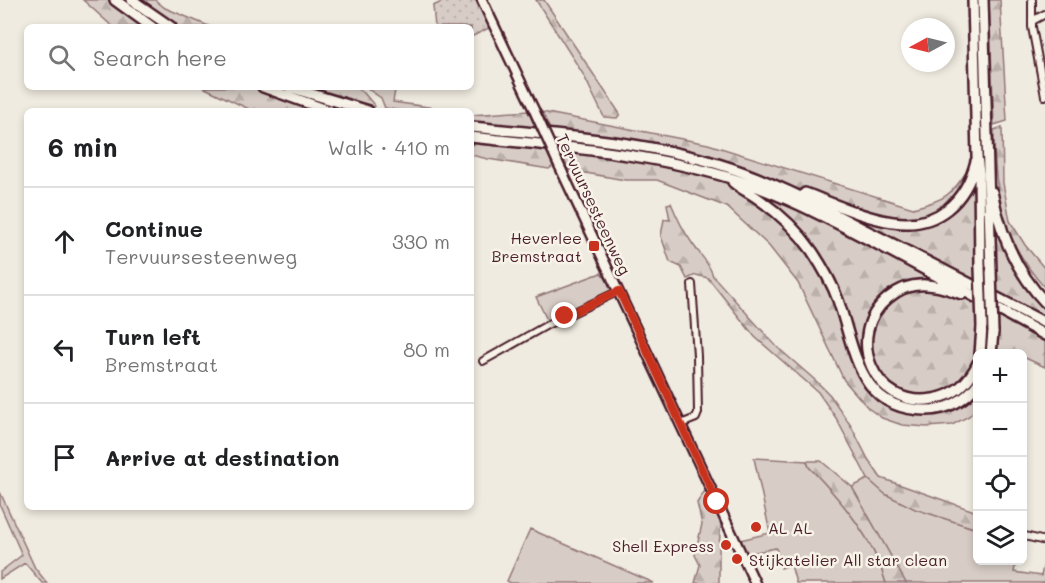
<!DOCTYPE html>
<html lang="en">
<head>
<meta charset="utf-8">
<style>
	body { margin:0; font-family:Mali,sans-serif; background:#f6f6f6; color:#202124 }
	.controls { position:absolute; right:18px; bottom:18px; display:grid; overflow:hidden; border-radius:9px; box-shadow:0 3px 9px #0003 }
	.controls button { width:54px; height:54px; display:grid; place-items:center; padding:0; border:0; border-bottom:2px solid #e0e0e0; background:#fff; color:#202124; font:30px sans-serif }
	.compass { position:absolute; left:901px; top:18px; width:54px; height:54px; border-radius:50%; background:#fff; box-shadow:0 3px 9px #0003; rotate:263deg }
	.stop { position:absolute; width:18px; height:18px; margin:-14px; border:4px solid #c8321e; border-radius:50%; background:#fff }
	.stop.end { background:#c8321e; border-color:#fff; box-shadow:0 2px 6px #0008 }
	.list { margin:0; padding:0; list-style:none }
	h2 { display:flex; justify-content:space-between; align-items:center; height:78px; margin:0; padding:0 24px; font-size:26px }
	h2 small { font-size:20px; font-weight:400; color:#757577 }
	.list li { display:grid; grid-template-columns:39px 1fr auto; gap:18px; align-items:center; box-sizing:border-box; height:108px; padding:0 24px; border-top:2px solid #e0e0e0 }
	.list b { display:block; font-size:22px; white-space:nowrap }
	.list p { margin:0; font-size:20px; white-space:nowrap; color:#757577 }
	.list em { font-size:20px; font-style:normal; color:#757577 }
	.icon { flex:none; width:33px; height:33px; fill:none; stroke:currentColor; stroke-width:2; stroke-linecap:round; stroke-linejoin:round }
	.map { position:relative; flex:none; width:1045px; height:583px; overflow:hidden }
	.search { position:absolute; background:#fff; box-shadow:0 3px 9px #0003; left:24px; top:24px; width:450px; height:66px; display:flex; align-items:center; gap:15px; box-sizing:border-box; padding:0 21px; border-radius:9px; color:#757577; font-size:22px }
	.panel { position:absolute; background:#fff; box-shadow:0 3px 9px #0003; left:24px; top:108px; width:450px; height:402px; border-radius:9px }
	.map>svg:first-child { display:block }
</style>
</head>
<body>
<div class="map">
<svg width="1045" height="583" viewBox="0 0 1045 583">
	<defs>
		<pattern id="forest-firs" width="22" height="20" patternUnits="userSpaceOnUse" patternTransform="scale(1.5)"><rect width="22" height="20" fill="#d8cdc6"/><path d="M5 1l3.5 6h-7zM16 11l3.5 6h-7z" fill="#bbb0aa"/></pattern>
		<pattern id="garden-dots" width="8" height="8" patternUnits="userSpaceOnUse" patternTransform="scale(1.5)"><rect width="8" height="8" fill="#d8cdc6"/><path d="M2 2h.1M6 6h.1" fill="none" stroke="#bbb0aa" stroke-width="1.8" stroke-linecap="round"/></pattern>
	</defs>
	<rect width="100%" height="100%" fill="#f0ebe0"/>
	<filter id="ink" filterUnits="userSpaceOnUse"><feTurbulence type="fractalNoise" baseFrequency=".0167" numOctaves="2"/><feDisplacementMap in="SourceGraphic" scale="12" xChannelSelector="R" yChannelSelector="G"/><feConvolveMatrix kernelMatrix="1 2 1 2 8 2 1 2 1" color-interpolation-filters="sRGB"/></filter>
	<g filter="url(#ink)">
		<path fill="#d8cdc6" stroke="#917678" stroke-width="1.5" d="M601,273L610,283L612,290L548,322L536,297Z
			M754,458L807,461L809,467C842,501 873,537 886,583H796L791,565L781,568L776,548L746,554L740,540L770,533Z
			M868,479C901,507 937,516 977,529L978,560L1016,561L1014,572L1041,576L1045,559V583H906L852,487Z
			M0,492L35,568L47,583H42L25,563L0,579V572L22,555L0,505Z
			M530,529L654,583H511L507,581Z"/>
		<path fill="url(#forest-firs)" stroke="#917678" stroke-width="1.5" d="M83,0H155L165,8L211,27H113Z
			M536,0H544L620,114L617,118L604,117L583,74Z
			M989,0H1000L1007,121L994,125Z
			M203,87H354L364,93L375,106L368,111H253Z
			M370,87H390L395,90L393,102L435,108L437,111H401L385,108L381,98L368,89Z
			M528,111L553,166L549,169L488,159L471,155V115Z
			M542,112L708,144L913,208C950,199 951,194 972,164L985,163L994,217L1045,302V367L1023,357L1022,354H978L977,408L969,416L952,425L927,427L902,425L882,418L868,408L844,380L798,283L769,246L727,207L657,180H625L569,170Z
			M1002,127L1003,183L1010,221L1025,245L1045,269V288C1001,239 994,194 994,130Z
			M671,203C677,218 683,230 692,243C700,255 709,262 713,276L777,347L815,380L830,395L851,426L868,459L881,478L977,512V529L915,509L885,494L868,479L836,418L818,392L755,337L708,278L696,275L687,279L681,267L670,262L661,236L664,219L670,220L667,204Z
			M807,461H821L852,487L906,583H886C873,537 842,501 809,467Z
			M706,489L721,521L719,547V583H695L700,565L695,555L702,524L697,503Z"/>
		<path fill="url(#garden-dots)" stroke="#917678" stroke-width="1.5" d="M446,0H478L491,27L471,37V27H435L433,6Z"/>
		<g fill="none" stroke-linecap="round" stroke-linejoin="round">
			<g stroke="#4a1f2b" stroke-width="10">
				<path id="minor" d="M1032,0V27L1045,96
					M1032,21L1045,14
					M483,361L549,324L619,291
					M681,424L696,418L698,413L697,356L692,284
					M1025,536L1045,541"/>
			</g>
			<g stroke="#4a1f2b" stroke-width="13">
				<path id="major" d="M482,0L534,110
					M559,165L755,583"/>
			</g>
			<g stroke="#4a1f2b" stroke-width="14">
				<path id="highway" d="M115,0L152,27
					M132,0L171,27
					M973,0L977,156L979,174L980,267
					M983,0L991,272
					M263,87L330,111
					M289,87L368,111
					M471,127C554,135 638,140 718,164C771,180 819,206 867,231C927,261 986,292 1045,323
					M471,137C562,147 652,152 740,181C780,194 819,214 856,233C920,266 982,301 1045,335
					M733,182C741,189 751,193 760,200C780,214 798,231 812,251C822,266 832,283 838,300C855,349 858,411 927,410C947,410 966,400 978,383
					M992,192C1000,232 1016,272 1045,302
					M805,193C832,203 864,218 893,222C937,229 966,201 976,161
					M962,294C950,290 939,285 926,285C912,284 899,289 888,298C843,335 874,410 933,399C954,396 969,382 978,363
					M980,354L982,327
					M991,354L993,332"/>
			</g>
			<use href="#minor" stroke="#f7f3e8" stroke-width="6"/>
			<use href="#major" stroke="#f7f3e8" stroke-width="8"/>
			<use href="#highway" stroke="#f7f3e8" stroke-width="9"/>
			<g stroke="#4a1f2b" stroke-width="13" stroke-linecap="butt">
				<path id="major-bridge" d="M534,110L559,165"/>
			</g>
			<g stroke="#4a1f2b" stroke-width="14" stroke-linecap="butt">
				<path id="highway-bridge" d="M980,267L982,327
					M991,272L993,332"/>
			</g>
			<use href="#major-bridge" stroke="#f7f3e8" stroke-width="8"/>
			<use href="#highway-bridge" stroke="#f7f3e8" stroke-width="9"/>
		</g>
	</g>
	<g fill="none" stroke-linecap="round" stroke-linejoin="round" filter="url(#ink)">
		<path stroke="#c8321e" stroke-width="8" d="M565,316L619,291L717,502"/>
	</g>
	<g fill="#c8321e" stroke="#f7f3e8" stroke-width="2">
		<rect x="588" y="240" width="12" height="12" rx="3"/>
		<circle cx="756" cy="527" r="6"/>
		<circle cx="726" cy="545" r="6"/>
		<circle cx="737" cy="559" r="6"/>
	</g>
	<g text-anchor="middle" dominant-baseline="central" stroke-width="5" stroke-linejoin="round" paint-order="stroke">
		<g font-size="16" fill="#4a1f2b" stroke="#f7f3e8">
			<text transform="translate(594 204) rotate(65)">Tervuursesteenweg</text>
		</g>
		<g font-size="16" fill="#4a1f2b" stroke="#f7f3e8" text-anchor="end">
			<text x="582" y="237">Heverlee<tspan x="582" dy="18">Bremstraat</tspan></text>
			<text x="768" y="527" text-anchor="start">AL AL</text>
			<text x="714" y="545">Shell Express</text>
			<text x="749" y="559" text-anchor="start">Stijkatelier All star clean</text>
		</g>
	</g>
</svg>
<div class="controls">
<button>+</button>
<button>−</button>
<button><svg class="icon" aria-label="locate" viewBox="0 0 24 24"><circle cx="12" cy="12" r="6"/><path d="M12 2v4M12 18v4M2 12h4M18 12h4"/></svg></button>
<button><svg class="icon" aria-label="layers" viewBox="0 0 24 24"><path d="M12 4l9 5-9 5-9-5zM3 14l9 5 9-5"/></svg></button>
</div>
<svg class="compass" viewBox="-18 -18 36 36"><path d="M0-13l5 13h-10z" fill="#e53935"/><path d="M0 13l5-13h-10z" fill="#757577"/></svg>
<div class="stop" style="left:717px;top:502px"></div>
<div class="stop end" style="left:565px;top:316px"></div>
<div class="search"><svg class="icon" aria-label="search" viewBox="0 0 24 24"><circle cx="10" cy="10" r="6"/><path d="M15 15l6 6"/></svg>Search here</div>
<section class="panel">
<h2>6 min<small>Walk · 410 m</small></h2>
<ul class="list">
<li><svg class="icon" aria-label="ahead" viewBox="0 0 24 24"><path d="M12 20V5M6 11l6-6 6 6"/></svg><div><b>Continue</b><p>Tervuursesteenweg</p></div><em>330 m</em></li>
<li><svg class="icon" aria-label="left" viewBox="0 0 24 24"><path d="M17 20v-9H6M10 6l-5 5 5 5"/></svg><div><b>Turn left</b><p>Bremstraat</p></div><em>80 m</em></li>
<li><svg class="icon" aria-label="arrive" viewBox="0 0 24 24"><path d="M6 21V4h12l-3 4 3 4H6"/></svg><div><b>Arrive at destination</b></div></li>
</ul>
</section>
</div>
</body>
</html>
